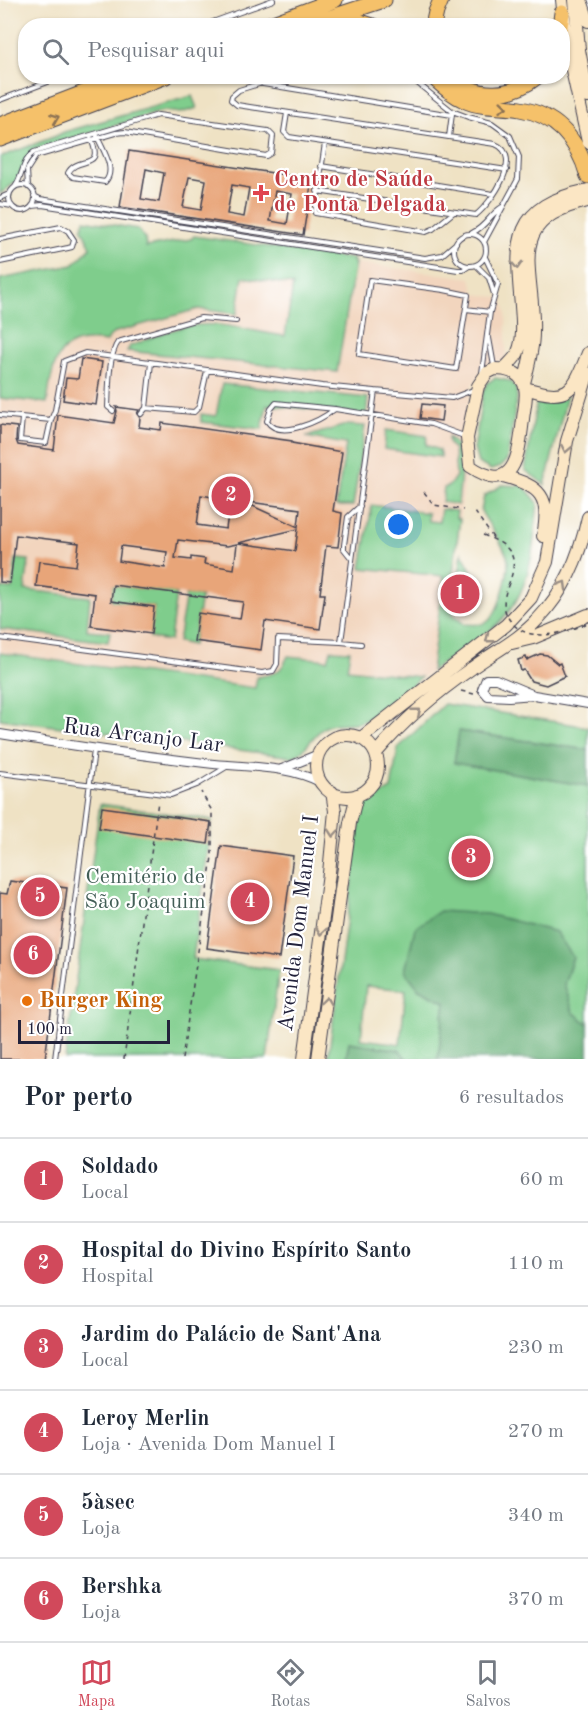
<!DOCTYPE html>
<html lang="pt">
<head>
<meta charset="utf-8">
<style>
	body { margin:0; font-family:"Old Standard TT",serif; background:#f2f2f3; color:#1f2937 }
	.scale { position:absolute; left:18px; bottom:15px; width:152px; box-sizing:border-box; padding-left:6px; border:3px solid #22223b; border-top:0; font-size:16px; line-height:21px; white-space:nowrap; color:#22223b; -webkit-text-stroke:4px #fff; paint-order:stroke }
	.you { position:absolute; left:399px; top:525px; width:21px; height:21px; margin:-15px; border:4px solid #fff; border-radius:50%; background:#1a73e8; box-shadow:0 0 0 9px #1a73e833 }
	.badge { display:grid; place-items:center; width:39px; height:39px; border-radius:50%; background:#d1495b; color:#fff; font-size:20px; font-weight:700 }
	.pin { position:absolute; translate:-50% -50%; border:3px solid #fff; box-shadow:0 2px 6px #0006 }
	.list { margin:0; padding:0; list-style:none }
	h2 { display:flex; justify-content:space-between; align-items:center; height:78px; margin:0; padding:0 24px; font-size:26px }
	h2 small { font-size:20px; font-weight:400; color:#747a83 }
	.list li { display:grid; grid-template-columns:39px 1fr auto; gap:18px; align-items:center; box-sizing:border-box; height:84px; padding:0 24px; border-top:2px solid #e0e1e3 }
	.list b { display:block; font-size:22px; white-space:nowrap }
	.list p { margin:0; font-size:20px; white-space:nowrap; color:#747a83 }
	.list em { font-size:20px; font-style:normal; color:#747a83 }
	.icon { flex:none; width:33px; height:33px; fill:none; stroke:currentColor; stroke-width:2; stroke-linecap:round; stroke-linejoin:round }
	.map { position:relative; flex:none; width:588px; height:1059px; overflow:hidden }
	.search { position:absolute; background:#fff; box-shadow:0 2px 4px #0004; left:18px; right:18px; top:18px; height:66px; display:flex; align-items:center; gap:15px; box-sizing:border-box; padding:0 21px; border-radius:24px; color:#747a83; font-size:22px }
	.sheet { height:582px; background:#fff }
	nav { display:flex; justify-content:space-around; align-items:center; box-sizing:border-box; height:84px; border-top:2px solid #e0e1e3; background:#fff; font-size:16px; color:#747a83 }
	nav a { display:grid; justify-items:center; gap:3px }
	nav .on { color:#d1495b }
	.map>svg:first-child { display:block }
</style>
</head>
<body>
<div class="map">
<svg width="588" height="1059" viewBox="0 0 588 1059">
	<rect width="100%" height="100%" fill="#fff"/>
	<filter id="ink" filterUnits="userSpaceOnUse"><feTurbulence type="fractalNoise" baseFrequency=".0167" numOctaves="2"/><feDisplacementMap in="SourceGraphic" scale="12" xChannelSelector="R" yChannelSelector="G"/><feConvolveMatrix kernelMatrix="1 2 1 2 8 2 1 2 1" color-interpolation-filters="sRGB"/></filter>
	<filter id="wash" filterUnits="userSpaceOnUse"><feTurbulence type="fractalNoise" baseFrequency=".008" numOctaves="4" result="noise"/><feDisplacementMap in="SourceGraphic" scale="24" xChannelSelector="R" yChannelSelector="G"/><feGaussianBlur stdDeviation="1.35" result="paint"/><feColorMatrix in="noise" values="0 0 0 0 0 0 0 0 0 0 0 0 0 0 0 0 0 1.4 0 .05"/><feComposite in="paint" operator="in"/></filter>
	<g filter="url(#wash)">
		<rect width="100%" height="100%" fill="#efe2c4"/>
		<path fill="#f2d5be" d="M202,243L471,278L475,294L503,298L506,313V361H498L485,368L472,385L461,448V456L466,473L440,665L371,717L360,723L337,724L326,726L316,733L302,752L292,757L0,719V284Z"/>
		<path fill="#7fcd8c" stroke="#507864" stroke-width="1.5" fill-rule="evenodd" d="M192,96L197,108L181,113L163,111L34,150L17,181L0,194V157L56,136L64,132Z
			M84,220L138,229L145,239L146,247L191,239L194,236L354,259L353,262L355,263L337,372L127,351L130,346C152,338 174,327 197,325C226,322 257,333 285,336L293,285L243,277L237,314L198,309L116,332L110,336L107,342C57,334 53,361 47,403L0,398V279L73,265L91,247L82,229Z
			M495,378L510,381L516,388L517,398L507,460L500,467L491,470L478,463L474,449L483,392L487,383Z
			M222,384L368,398L366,415L267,405L262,429L201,422V414L216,416Z
			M567,396L545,485L525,470L537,400C548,402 557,402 567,396Z
			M346,425L365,426L353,506H336L346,444L306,437Z
			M386,430L427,436L426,445L439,450L441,457L384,449Z
			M448,437C468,449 459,485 458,505L442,502L444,488L449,486L456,476L454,450L448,443Z
			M502,485L524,486L538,503C534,535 533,572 516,601C498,632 460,651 431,671L444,576L361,568L372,505L428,513V521L439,522L441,509L457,511L456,518L460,519L449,604L453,614L464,624C471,624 481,626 487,622C499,614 511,570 507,556C503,544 488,524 481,511L484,496Z
			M462,553L472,572L456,594Z
			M16,559L29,560L25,590L90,597L87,630L110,632L108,642L0,629V588L12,589Z
			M113,585L176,593L170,641L150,638L154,607L111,601Z
			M186,594L201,597L193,645L178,642Z
			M331,650L350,651L347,669L421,677C405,691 380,717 360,722C349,725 338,722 327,726C312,733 308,751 292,757L0,719V653L255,688L257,677C275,674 280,674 288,656L328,660Z
			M444,704L588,727V750L460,731L454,763L588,786V1024L573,1012L564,984L573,957L419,989L445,1002L438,1059H407L399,1050L349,1042L346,1059H328L362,805L391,789L398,748ZM366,986L406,990L400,1044L361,1039Z
			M100,804L212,820L193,959L279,970L267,1059H65Z"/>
		<path fill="#67b078" stroke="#44695a" stroke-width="1.5" d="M459,731L588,750V786L454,763Z
			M440,911L487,914L556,932L573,957L564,984L573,1012L588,1024V1059H438L445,1002L419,989L405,971L415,928Z
			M349,1042L399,1050L407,1059H346Z"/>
		<g id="blocks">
			<path fill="#e8a579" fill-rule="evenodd" d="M129,151L312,179L303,235L120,207ZM146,169L164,173L159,202L141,199ZM189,177L206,180L201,210L183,207ZM232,185L249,188L244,217L227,214ZM275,191L292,194L287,224L270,221Z
				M81,359L102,362L96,405L63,400L66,378L78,379Z
				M422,404L443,406L441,421L420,418Z
				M116,407L139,410L137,414L140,418L139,427L161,430L162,423L292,441V443L342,452L333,511L342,513L338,547L326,546L320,594H325L320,629L265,621L261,650L194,641L198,613L240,619L243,602L113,585L111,601L154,607L151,634L91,626L95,594L36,586L39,561L76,566L79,543L16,535L10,583L0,582V425L17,427L16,440L18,445L54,450L58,415L114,423L117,411ZM201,495L230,500L226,529L197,525ZM242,501L300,509L298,527ZM298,529L295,551L238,543ZM178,540L227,546L237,544L234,569L204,564L205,559L191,557V560L175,558ZM121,546L167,552L165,568L119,561Z
				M540,654L547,655L558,664L560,663L565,676L546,685L531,681L524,670L521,671L518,660L526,657L527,660Z
				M102,807L211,822L208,844L99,828Z
				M221,846L293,856L279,958L207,948Z
				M10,881L67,888L45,1059H0V893L7,894Z"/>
		</g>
	</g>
	<g filter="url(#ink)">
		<use href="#blocks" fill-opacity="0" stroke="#413f50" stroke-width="1.5"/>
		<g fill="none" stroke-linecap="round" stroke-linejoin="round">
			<g stroke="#413f50" stroke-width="6">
				<path id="lane" d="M202,26L273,0
					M285,76L239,90L232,96L231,100L237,105L495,144C525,156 491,203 476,215L317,191
					M375,76L416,82L452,111L468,117L492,123L510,136L519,157L518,179L484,242
					M263,84L452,115
					M0,100L64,76
					M287,113L284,132L289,137L507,170
					M449,137L452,114
					M91,139C105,171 77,155 68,173L73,177L105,182C117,169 102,149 97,136
					M325,143L315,213L426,232L433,229L454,212
					M321,166L493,194
					M9 198a13 13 0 1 1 26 0a13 13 0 1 1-26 0Z
					M15,187C23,176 22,160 34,152L158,115L268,131L273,136L271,153L266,156L125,132L116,133L36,156L27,170L28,187
					M34,196L40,199L425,258L442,255L456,243
					M0,198L9,194
					M0,204L12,206
					M32,206L42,205L458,270H463L469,266
					M472,233C487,226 489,215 502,207
					M454 250a16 16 0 1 1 32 0a16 16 0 1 1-32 0Z
					M0,239L61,227L68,231L74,240L72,247L68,248L0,262
					M485,257L498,284L490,312
					M476,265L489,278L494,294
					M370,280L444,290L468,295L456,369L359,354Z
					M466,309L490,312L482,373
					M489,338L494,366
					M375,391L452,398L473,390
					M146,408L194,412L199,407L207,371
					M335,409C321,420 280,441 267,421L271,409L276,403L335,409L431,424L464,436
					M113,411L108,407C109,390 108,356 118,342L201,318L236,321
					M141,414L146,408L151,363
					M0,415L51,420L55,410L64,361L85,353L322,386L375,391L341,642L278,639L277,664L273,671L262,673L0,638
					M22,418L20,440L46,443L51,420
					M352,559L344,549V545L348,517L360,506
					M341,642L361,644
					M0,773L171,795L197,785L228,766
					M55,1059L94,750"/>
			</g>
			<g stroke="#413f50" stroke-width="10">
				<path id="street" d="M534,695L509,697L488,696L482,689L486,679H496L534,695L588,704
					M0,734C68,745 136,755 205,763C245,768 285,764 322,783
					M282,769L319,754"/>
			</g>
			<g stroke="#413f50" stroke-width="14">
				<path id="secondary" d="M562,0L568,52L588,142
					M575,0L579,50L588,97
					M581,0L588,21
					M495,369C506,369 518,372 523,382C529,392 524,408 523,419C519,454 515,497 470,466L467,438L478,386L487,373Z
					M504,369C508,364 516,358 518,352C524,338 522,321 521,306C515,240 512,206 588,190
					M524,383C528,367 533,350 533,333C536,271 501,220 588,201
					M525,388C568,401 572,394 588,353
					M503,476C541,486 551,497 543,536
					M512,643L533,638L588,615
					M316 766a31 31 0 1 1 62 0a31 31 0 1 1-62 0Z
					M361,738L506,625L531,598L547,562L567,441L588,373
					M376,753C403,721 437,692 472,668C494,652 520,639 538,619C565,591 580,555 588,517
					M304,1059L329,873L335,811L332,792
					M318,1059L350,823L357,795"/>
			</g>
			<g stroke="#413f50" stroke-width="17">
				<path id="highway" d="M335,20L352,19L373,26
					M265,26L335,0
					M305,26L384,0
					M433,26L436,12L441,0
					M560,26L562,13
					M432,76C442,86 452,95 466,101C482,108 503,106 520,109C558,115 578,141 588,176
					M452,76C477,101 512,97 538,76
					M0,125L128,76
					M0,139L166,76"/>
			</g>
			<path stroke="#413f50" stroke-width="1.5" stroke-dasharray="4.5 4.5" stroke-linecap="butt" d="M424,492L434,505L463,510
				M475,512L494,539
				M483,535C510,545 520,555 509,583
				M461,691L474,694
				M124,1059L158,801
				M182,1059L212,857V811L201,792"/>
			<use href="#lane" stroke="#fff" stroke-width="4"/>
			<use href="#street" stroke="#fff" stroke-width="8"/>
			<use href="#secondary" stroke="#fbe6c4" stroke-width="12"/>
			<use href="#highway" stroke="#f5c16b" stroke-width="15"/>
			<path stroke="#413f50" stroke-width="1.5" stroke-dasharray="4.5 4.5" stroke-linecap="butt" d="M509,583C503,598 501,610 512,623C531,644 565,633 588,623"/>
		</g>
		<defs><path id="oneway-chevron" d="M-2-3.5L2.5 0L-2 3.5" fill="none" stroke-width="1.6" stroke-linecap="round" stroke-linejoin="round" transform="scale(1.5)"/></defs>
		<g stroke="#8c7253">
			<use href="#oneway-chevron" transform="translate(503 107) rotate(6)"/>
			<use href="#oneway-chevron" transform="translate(55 118) rotate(-21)"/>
		</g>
		<g stroke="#998e86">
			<use href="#oneway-chevron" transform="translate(517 265) rotate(87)"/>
			<use href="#oneway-chevron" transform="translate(566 449) rotate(101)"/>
			<use href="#oneway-chevron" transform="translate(563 585) rotate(-60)"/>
			<use href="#oneway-chevron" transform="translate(489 639) rotate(142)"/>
			<use href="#oneway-chevron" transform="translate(417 712) rotate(-39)"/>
			<use href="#oneway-chevron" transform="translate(333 833) rotate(95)"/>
			<use href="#oneway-chevron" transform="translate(321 931) rotate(98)"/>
			<use href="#oneway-chevron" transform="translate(326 1001) rotate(-82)"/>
		</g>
	</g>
	<path fill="#e0444e" stroke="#fff" stroke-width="2" d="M258 184h6v6h6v6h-6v6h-6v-6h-6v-6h6z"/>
	<circle fill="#e8710a" stroke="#fff" stroke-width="2" cx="27" cy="1001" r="6"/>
	<g text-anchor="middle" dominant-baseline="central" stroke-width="4.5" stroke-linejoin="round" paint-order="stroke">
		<g font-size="22" font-weight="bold" fill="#be3a42" stroke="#fff" text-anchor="start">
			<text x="274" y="180">Centro de Saúde<tspan x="274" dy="25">de Ponta Delgada</tspan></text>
		</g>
		<g font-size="22" fill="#22223b" stroke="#fff">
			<text transform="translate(143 736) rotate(7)">Rua Arcanjo Lar</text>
			<text transform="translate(299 923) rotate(-83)">Avenida Dom Manuel I</text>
		</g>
		<g font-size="22" fill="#435e57" stroke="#fff">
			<text x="145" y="877">Cemitério de<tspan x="145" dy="25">São Joaquim</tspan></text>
		</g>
		<g font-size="22" font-weight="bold" fill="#c56008" stroke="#fff" text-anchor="start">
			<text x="39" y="1001">Burger King</text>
		</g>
	</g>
</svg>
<div class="scale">100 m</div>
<div class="you"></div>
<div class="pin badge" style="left:460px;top:594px">1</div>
<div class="pin badge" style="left:231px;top:496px">2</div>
<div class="pin badge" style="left:471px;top:858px">3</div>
<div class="pin badge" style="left:250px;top:902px">4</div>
<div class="pin badge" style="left:40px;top:897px">5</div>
<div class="pin badge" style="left:33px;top:955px">6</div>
<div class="search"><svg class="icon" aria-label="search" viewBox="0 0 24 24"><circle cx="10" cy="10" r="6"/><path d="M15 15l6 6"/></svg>Pesquisar aqui</div>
</div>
<section class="sheet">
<h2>Por perto<small>6 resultados</small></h2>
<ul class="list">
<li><span class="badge">1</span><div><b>Soldado</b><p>Local</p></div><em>60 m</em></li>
<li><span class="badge">2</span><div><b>Hospital do Divino Espírito Santo</b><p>Hospital</p></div><em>110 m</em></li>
<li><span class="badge">3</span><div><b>Jardim do Palácio de Sant'Ana</b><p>Local</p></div><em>230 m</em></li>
<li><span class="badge">4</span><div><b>Leroy Merlin</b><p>Loja · Avenida Dom Manuel I</p></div><em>270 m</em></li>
<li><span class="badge">5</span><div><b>5àsec</b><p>Loja</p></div><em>340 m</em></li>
<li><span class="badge">6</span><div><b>Bershka</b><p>Loja</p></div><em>370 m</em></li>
</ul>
</section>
<nav>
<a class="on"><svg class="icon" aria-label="map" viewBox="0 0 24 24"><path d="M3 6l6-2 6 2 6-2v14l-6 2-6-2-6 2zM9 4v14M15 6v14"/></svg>Mapa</a>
<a><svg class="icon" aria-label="directions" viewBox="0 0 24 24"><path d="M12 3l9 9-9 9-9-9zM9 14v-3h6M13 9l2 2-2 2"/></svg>Rotas</a>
<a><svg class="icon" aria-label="saved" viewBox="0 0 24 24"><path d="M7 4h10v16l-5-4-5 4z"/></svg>Salvos</a>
</nav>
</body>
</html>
